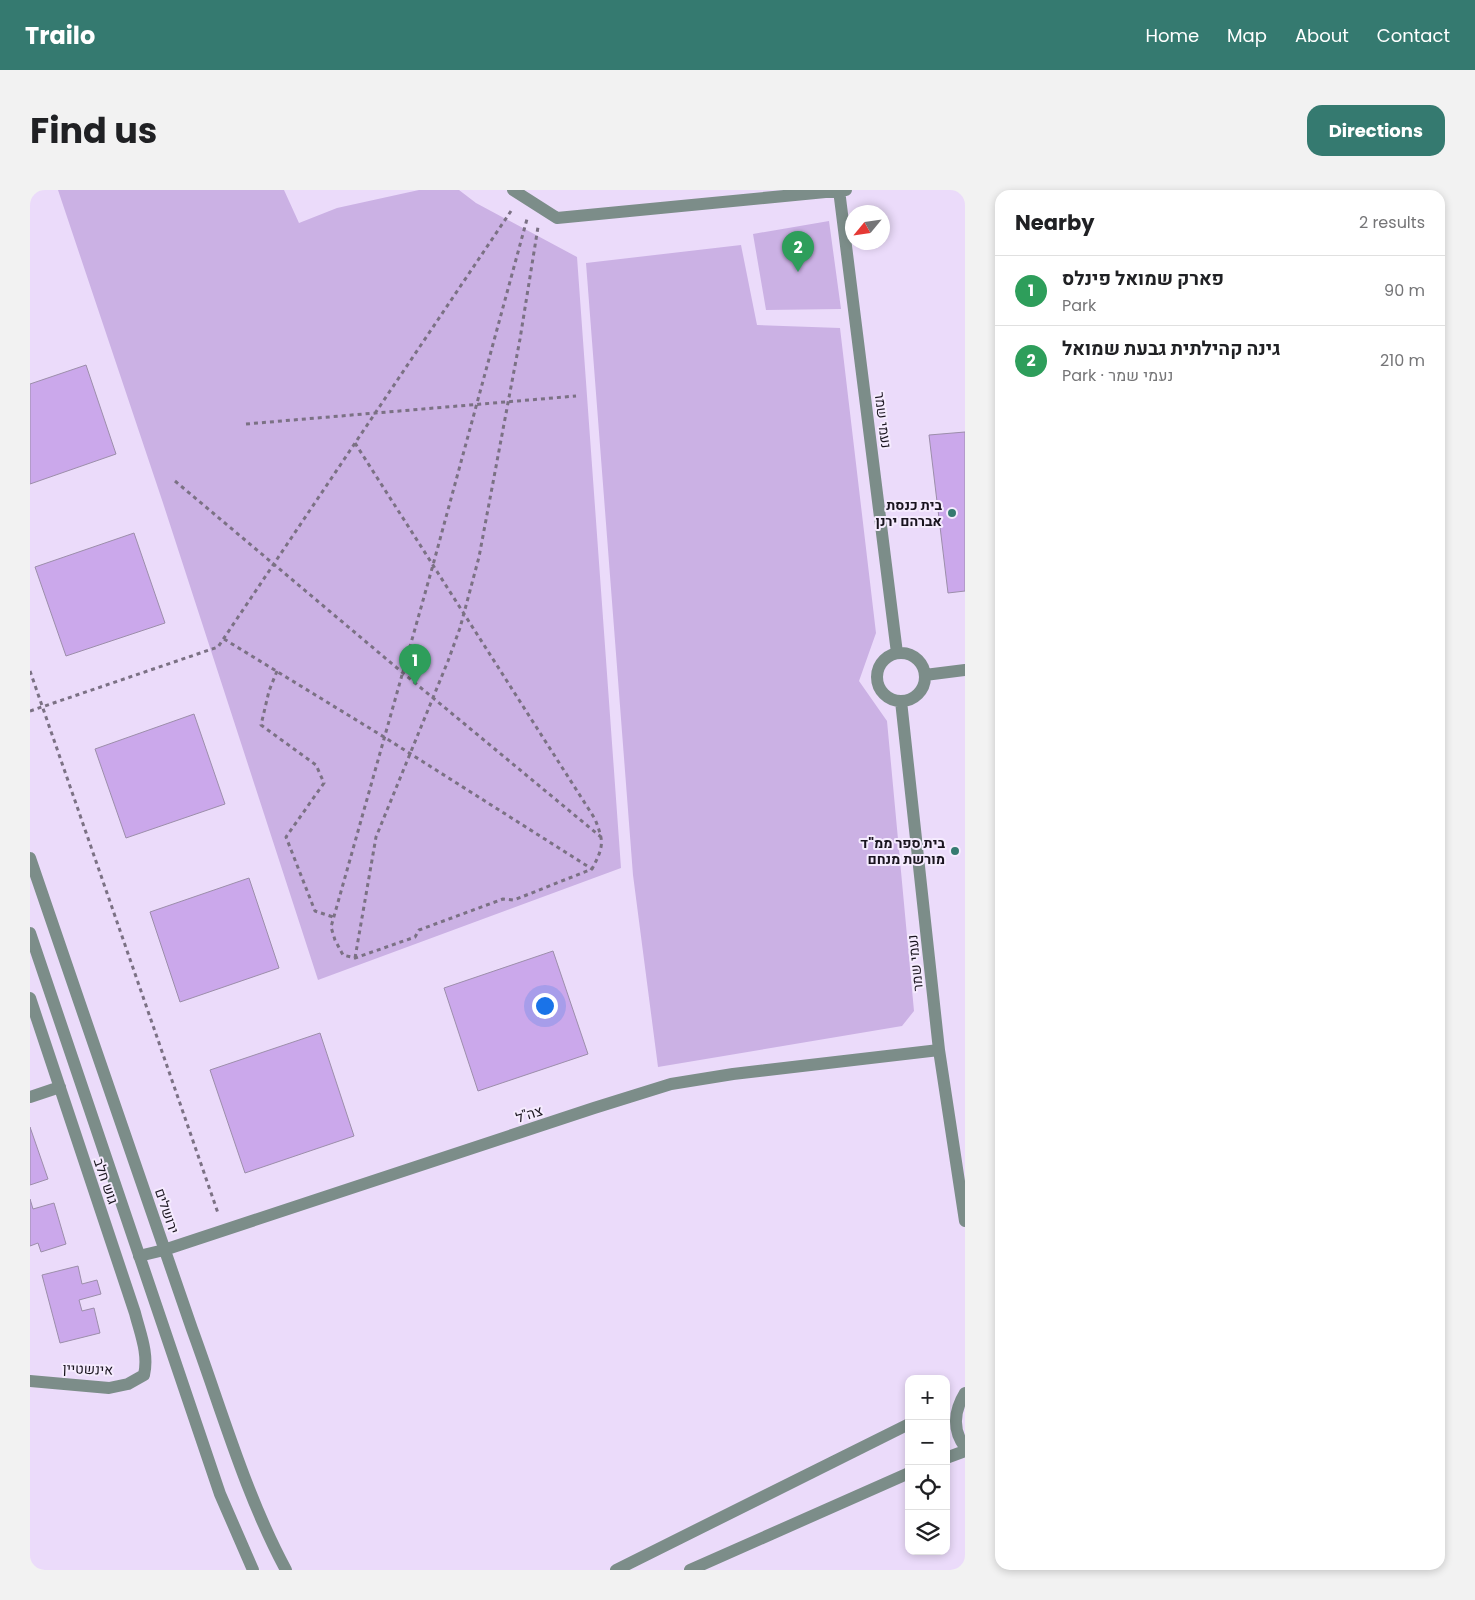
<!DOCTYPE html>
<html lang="en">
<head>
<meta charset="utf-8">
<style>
	body { margin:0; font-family:Poppins,Heebo,sans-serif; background:#f2f2f2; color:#202124 }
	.controls { position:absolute; right:15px; bottom:15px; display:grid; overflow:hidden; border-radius:10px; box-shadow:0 2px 8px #0003 }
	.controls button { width:45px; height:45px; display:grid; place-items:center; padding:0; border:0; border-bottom:1px solid #e0e0e0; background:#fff; color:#202124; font:25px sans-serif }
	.compass { position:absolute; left:815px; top:15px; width:45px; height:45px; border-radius:50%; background:#fff; box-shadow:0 2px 8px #0003; rotate:241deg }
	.you { position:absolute; left:514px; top:815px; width:18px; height:18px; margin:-12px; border:4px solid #fff; border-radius:50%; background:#1a73e8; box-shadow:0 0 0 8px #1a73e833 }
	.badge { display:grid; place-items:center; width:32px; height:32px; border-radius:50%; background:#357a70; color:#fff; font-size:16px; font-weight:700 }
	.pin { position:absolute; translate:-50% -41px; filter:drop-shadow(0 1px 2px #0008) }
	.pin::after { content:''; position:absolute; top:26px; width:18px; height:15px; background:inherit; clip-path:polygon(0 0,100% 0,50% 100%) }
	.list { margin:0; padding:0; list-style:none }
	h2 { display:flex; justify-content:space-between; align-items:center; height:65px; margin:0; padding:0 20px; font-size:21px }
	h2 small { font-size:16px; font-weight:400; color:#757577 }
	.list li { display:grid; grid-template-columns:32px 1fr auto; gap:15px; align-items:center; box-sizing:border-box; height:70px; padding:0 20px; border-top:1px solid #e0e0e0 }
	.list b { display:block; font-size:19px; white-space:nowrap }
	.list p { margin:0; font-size:16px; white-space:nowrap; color:#757577 }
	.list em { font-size:16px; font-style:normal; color:#757577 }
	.icon { flex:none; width:28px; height:28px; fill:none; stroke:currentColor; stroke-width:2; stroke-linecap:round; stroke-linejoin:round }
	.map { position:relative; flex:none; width:935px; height:1380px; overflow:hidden; border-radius:15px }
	header { display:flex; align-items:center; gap:30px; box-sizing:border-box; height:70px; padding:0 25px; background:#357a70; color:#fff }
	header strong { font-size:24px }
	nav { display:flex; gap:28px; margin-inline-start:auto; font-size:18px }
	.intro { display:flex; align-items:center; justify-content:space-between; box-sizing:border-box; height:120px; padding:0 30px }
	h1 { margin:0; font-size:35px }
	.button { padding:12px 22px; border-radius:15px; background:#357a70; color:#fff; font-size:18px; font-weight:700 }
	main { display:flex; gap:30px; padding:0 30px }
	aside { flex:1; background:#fff; border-radius:15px; box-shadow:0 2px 8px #0003 }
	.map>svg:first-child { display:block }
</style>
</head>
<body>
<header>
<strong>Trailo</strong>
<nav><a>Home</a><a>Map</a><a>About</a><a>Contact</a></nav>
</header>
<div class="intro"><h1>Find us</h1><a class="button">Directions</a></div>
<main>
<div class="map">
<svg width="935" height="1380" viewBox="0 0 935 1380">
	<rect width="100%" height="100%" fill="#ebdbfa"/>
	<path fill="#cbb1e4" d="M28,0H254L269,33L307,18L389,0H429L446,13L547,67L591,678L288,790L133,313Z
		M799,31L811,119L736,120L723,44Z
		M711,55L727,135L810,138L846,443L829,491L857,531L884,821L872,836L628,877L603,685L556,73Z"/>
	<path fill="#cba8eb" stroke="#9c8eaa" d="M56,175L86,264L0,294V194Z
		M935,242V401L918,403L899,245Z
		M104,343L135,433L36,466L5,377Z
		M164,524L195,614L96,648L65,559Z
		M219,688L249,778L150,812L120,722Z
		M523,761L558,864L448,901L414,798Z
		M290,843L324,946L215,983L180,880Z
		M0,937L18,989L0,995Z
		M0,1009L3,1019L24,1013L36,1054L11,1062L8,1053L0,1056Z
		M48,1076L52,1094L67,1090L71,1104L49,1110L52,1121L64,1118L70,1143L30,1153L12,1085Z"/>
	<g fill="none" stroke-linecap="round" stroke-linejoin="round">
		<path stroke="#7b7184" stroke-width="3" stroke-dasharray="4 4" stroke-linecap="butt" d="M216,234L546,206
			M325,253L565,629C574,652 574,656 562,679L484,710L473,709L389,740L385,747L325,768L313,765L305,750L301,737L403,375L497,29
			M145,291L373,483L571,647
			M194,449L354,547L562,679
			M0,481L188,1023
			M247,481L239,501L231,535L286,575L294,593L256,647L285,721L303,727
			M0,521L188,457L481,21
			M325,768L346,647L418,471L430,438L449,367L490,149L508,37"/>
		<path stroke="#7c8d89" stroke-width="12" d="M483,0L527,28L816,0
			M809,0L867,463
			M847 487a24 24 0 1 1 48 0a24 24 0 1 1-48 0Z
			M895,485L935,480
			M871,511L909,860L935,1031
			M0,668C54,825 107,982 162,1139C191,1218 216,1306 256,1380
			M0,743L190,1304L223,1380
			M0,808L105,1123C110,1143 119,1164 114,1185L98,1194L79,1198L0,1191
			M0,907L30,897
			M109,1066L134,1060L564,918L641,894L703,884L909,860
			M935,1203C924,1221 922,1240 935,1257
			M916,1268L935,1261
			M586,1380L879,1234
			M660,1380L879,1283"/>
	</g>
	<g fill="#357a70" stroke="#f5ebfe" stroke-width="2">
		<circle cx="922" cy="323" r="5"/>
		<circle cx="925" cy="661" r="5"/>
	</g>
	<g text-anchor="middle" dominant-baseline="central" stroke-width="4" stroke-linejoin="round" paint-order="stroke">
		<g font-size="14" fill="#19141e" stroke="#f5ebfe">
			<text transform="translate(853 230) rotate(83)">נעמי שמר</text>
			<text transform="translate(885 773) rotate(-96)">נעמי שמר</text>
			<text transform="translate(499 924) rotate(-18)">צה"ל</text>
			<text transform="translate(76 991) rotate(71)">גוש חלב</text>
			<text transform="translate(137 1021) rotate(71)">ירושלים</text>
			<text transform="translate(58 1179) rotate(2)">אינשטיין</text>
		</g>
		<g font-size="14" font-weight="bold" fill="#19141e" stroke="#f5ebfe" text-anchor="end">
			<text x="912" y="315">בית כנסת<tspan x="912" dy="16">אברהם ירנן</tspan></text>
			<text x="915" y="653">בית ספר ממ"ד<tspan x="915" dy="16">מורשת מנחם</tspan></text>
		</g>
	</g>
</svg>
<div class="controls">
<button>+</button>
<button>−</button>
<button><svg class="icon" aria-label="locate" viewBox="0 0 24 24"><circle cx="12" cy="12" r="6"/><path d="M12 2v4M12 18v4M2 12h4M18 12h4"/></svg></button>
<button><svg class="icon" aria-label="layers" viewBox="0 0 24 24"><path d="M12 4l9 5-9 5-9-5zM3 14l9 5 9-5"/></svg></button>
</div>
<svg class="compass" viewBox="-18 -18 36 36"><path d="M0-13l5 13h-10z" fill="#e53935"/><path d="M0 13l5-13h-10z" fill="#757577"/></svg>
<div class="you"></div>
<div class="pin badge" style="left:385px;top:495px;background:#2e9e5b">1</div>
<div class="pin badge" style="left:768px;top:82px;background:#2e9e5b">2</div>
</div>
<aside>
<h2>Nearby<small>2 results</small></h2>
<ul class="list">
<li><span class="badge" style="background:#2e9e5b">1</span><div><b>פארק שמואל פינלס</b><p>Park</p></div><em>90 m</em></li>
<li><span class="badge" style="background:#2e9e5b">2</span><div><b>גינה קהילתית גבעת שמואל</b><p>Park · נעמי שמר</p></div><em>210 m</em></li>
</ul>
</aside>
</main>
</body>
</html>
